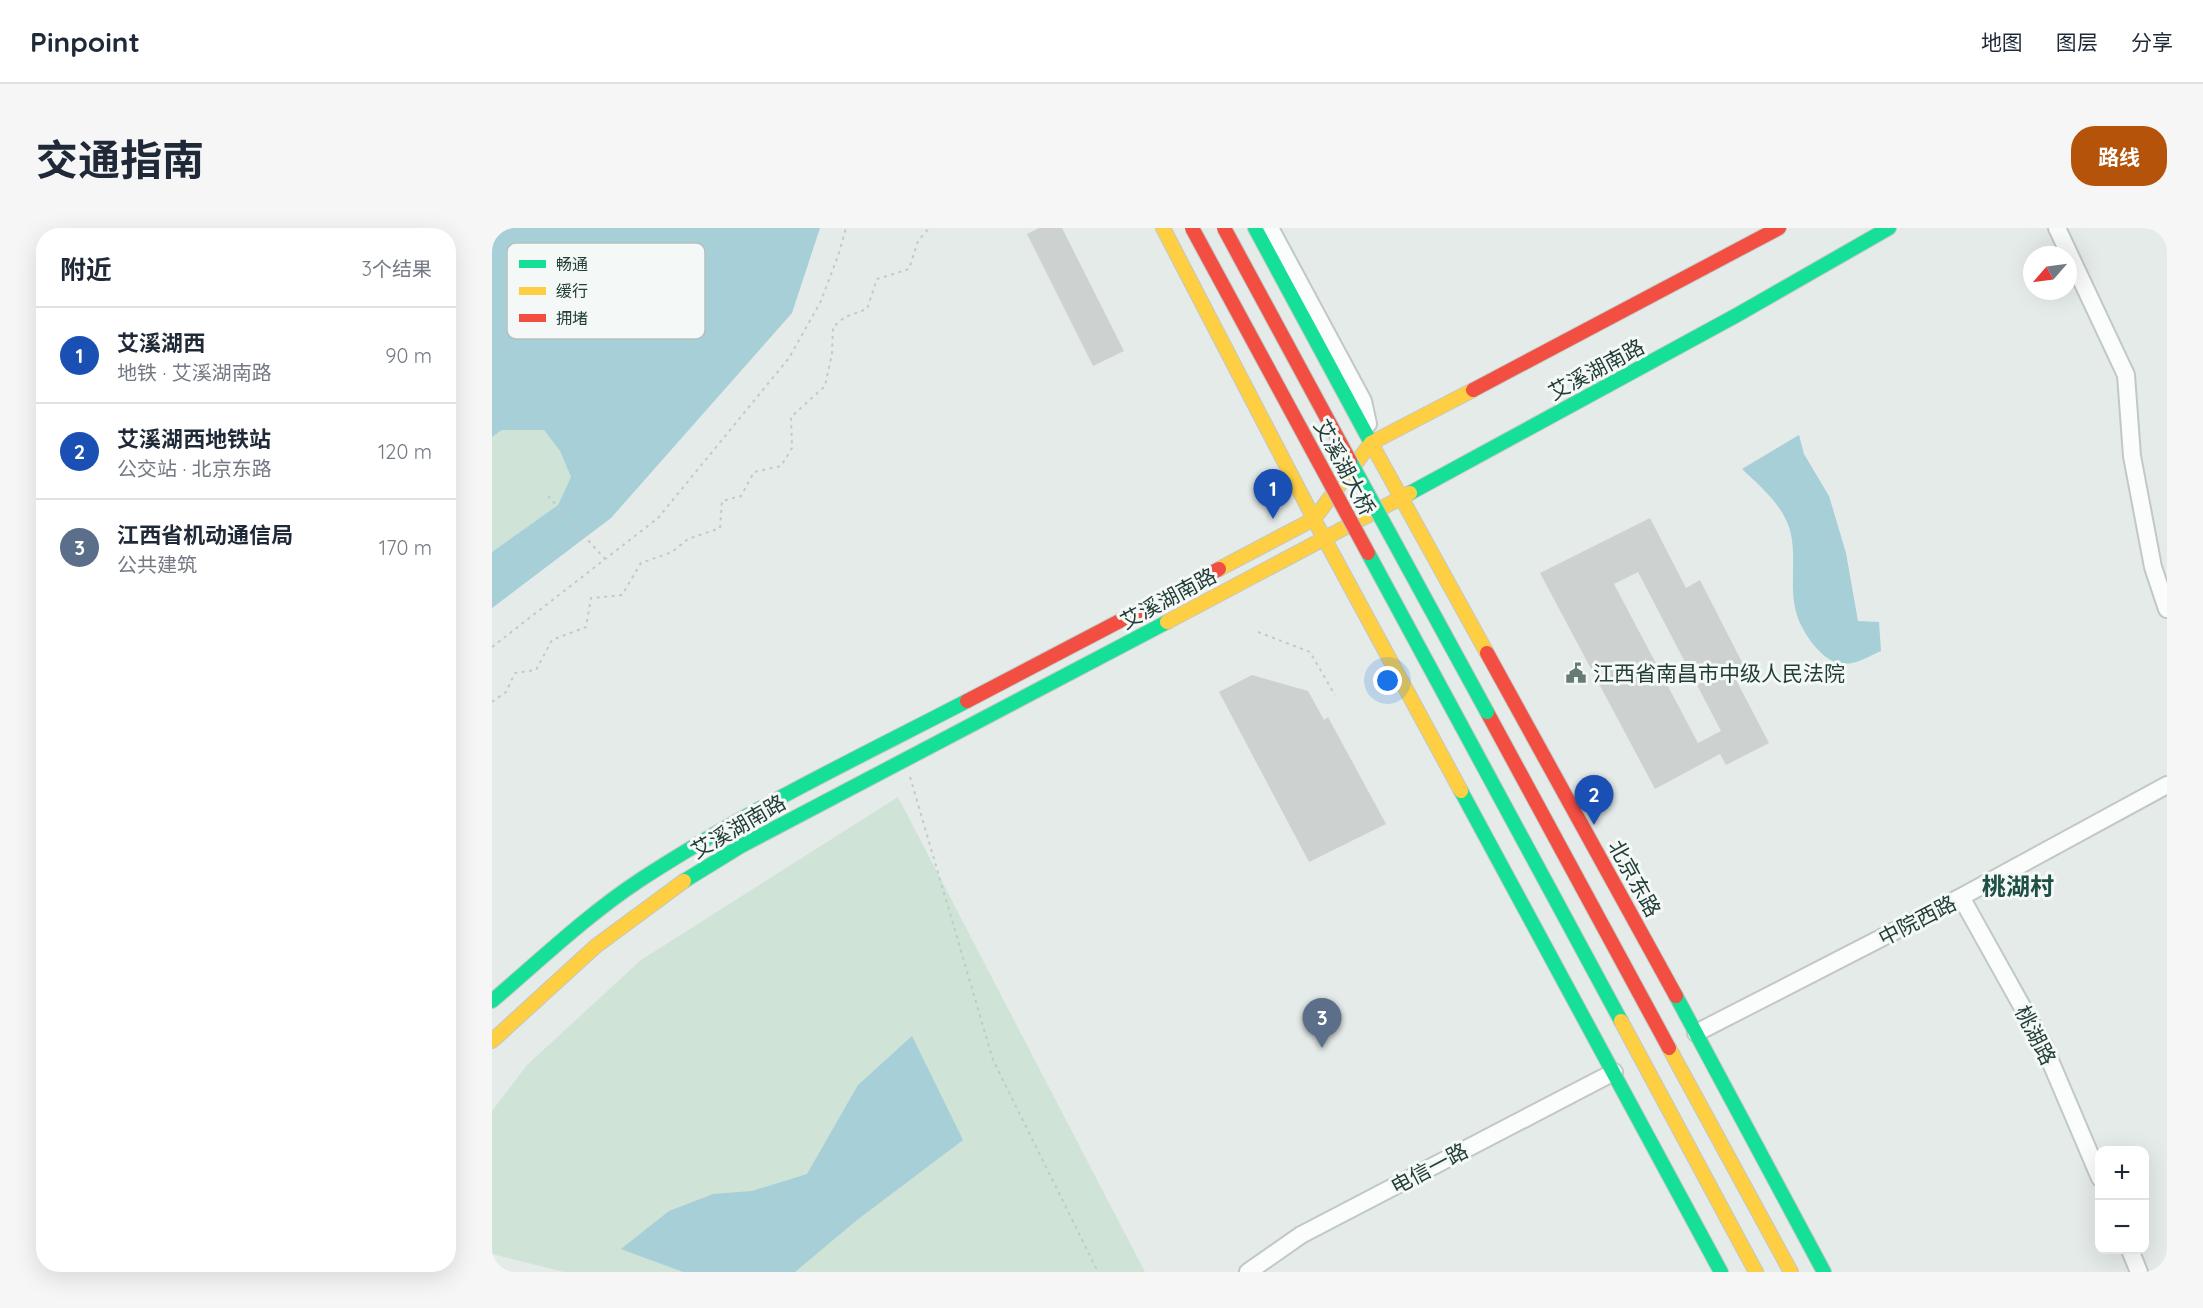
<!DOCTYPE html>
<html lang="zh">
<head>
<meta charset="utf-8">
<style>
	body { margin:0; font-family:Quicksand,"Noto Sans SC",sans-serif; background:#f6f6f7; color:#1f2937 }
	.controls { position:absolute; right:18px; bottom:18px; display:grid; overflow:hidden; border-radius:12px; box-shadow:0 6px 24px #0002 }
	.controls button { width:54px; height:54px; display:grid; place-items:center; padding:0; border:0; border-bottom:2px solid #e0e1e3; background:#fff; color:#1f2937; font:30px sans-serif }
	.compass { position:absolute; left:1531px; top:18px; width:54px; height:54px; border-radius:50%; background:#fff; box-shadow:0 6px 24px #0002; rotate:242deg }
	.you { position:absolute; left:896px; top:453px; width:21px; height:21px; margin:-15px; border:4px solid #fff; border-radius:50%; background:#1a73e8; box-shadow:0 0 0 9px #1a73e833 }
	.badge { display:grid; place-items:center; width:39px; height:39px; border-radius:50%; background:#b45309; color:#fff; font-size:20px; font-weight:700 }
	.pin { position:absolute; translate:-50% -50px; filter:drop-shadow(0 2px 3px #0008) }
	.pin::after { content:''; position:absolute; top:32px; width:21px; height:18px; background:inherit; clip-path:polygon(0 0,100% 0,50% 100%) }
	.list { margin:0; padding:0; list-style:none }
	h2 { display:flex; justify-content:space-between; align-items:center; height:78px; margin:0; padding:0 24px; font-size:26px }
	h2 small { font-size:20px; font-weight:400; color:#747a83 }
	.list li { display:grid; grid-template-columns:39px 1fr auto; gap:18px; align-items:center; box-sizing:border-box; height:96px; padding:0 24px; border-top:2px solid #e0e1e3 }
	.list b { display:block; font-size:22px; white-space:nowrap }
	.list p { margin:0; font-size:20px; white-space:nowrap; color:#747a83 }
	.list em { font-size:20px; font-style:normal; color:#747a83 }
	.map { position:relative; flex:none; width:1675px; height:1044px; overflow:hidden; border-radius:24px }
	header { display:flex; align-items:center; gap:36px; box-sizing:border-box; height:84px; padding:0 30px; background:#fff; border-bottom:2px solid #e0e1e3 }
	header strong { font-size:28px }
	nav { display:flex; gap:33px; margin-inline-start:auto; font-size:21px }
	.intro { display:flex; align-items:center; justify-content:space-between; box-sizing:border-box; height:144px; padding:0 36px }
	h1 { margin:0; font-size:42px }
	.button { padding:15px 27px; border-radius:24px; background:#b45309; color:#fff; font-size:21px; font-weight:700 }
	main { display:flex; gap:36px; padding:0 36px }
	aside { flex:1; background:#fff; border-radius:24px; box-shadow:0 6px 24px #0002 }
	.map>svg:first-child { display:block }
</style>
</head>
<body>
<header>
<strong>Pinpoint</strong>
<nav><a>地图</a><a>图层</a><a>分享</a></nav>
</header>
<div class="intro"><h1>交通指南</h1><a class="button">路线</a></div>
<main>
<aside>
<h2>附近<small>3个结果</small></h2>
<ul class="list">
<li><span class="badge" style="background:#1a4fb4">1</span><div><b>艾溪湖西</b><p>地铁 · 艾溪湖南路</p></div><em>90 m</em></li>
<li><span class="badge" style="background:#1a4fb4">2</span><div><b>艾溪湖西地铁站</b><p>公交站 · 北京东路</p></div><em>120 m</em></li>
<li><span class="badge" style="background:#5c6f8a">3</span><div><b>江西省机动通信局</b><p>公共建筑</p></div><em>170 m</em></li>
</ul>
</aside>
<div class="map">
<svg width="1675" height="1044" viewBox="0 0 1675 1044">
	<rect width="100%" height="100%" fill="#e5ebe8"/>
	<path fill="#cfe3d6" d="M10,202H52L68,223L79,249L66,277L0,324V209Z
		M406,569L653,1044H72L0,1026V883L35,837L149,732Z"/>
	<path fill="#a7cfd7" d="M0,0H328L300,85L119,290L0,380V324L66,277L79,249L68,223L52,202H10L0,209Z
		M1307,207L1312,226L1337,268L1354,325L1366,393L1387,394L1389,423C1377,428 1361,439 1346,435C1328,431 1308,401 1304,384C1297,357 1305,329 1298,302C1290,276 1269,259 1250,241Z
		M420,808L471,912L365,992L303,1044H191L129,1021L177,983L221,966L260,963L315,946L366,857Z"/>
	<path fill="#cdd2d0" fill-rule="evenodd" d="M547,0H570L632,123L601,138L535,6Z
		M1158,290L1194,360L1208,352L1254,442L1242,448L1277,515L1234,537L1228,526L1163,561L1048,345ZM1146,344L1229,503L1206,515L1122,356Z
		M760,447L816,463L832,492L836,489L894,596L817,634L727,464Z"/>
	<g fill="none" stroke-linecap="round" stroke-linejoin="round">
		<g stroke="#c2c8c5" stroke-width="20">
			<path id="street" d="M778,0L871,173L876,196
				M1565,0L1634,147L1640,228L1661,339L1675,381
				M1469,669L1551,816L1608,950
				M1204,805L1469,669L1675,557
				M1638,1022L1647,1044
				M756,1044L809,1007L1122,844"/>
		</g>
		<g stroke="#c1c8c5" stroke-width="16">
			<path id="fast" d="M763,0L879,215
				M918,265L1245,87L1397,0
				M969,497L1129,793
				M969,563L1229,1044
				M192,653L249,618L675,394
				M1184,768L1332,1044
				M0,773C48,732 95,687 148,652C252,584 365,530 475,473"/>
		</g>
		<g stroke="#c1c8c5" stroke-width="16">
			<path id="slow" d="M671,0L822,291
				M879,215L995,425
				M825,297L969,563
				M727,341L822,291L879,215L981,162
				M675,394L918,265
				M1129,793L1264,1044
				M0,813L104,718L192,653
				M1177,820L1299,1044"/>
		</g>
		<g stroke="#c1c8c5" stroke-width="16">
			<path id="jam" d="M981,162L1287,0
				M995,425L1184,768
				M475,473L727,341
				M995,484L1177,820"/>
		</g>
		<path stroke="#c2cac8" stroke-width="2" stroke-dasharray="3 4.5" stroke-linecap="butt" d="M56,268L113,331
			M766,404L818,424L843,467
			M0,419L166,290L297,130L329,73L347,25L354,0
			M0,474L14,464L23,445L44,442L60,412L94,399L99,370L130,367L149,335L180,324L196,311L228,300L230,273L249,268L262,244L289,238L300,220L299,189L333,158L340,126L341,99L353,89L375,81L385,51L417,41L426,13L437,0
			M418,549L501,832L606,1044"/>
		<use href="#street" stroke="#fbfcfc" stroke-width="16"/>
		<use href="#fast" stroke="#16e098" stroke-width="14"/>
		<use href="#slow" stroke="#ffcf43" stroke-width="14"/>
		<use href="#jam" stroke="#f24e42" stroke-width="14"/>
		<g stroke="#bdc6c4" stroke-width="16" stroke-linecap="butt">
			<path id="fast-bridge" d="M858,233L995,484
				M876,325L969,497"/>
		</g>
		<g stroke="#bdc6c4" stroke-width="16" stroke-linecap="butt">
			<path id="jam-bridge" d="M700,0L876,325
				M732,0L858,233"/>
		</g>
		<use href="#fast-bridge" stroke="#16e098" stroke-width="14"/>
		<use href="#jam-bridge" stroke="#f24e42" stroke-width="14"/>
	</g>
	<defs>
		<g id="civic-bare" transform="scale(1.62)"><path d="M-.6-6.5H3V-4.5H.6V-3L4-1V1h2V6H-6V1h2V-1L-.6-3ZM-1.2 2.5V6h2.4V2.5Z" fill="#677b76" stroke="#f4f9f7" stroke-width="2.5" paint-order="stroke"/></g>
	</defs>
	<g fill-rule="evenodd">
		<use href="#civic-bare" x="1084" y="445"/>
	</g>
	<g text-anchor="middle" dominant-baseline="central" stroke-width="6" stroke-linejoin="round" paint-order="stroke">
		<g font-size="21" fill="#233e38" stroke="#f4f9f7">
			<text transform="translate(1104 141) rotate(-28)">艾溪湖南路</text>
			<text transform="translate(853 239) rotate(62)">艾溪湖大桥</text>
			<text transform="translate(676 370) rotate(-28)">艾溪湖南路</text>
			<text transform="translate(246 598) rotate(-30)">艾溪湖南路</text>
			<text transform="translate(1143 650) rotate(61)">北京东路</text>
			<text transform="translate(1425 692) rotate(-27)">中院西路</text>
			<text transform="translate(1544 807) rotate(63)">桃湖路</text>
			<text transform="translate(937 940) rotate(-28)">电信一路</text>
		</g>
		<g font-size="21" fill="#233e38" stroke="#f4f9f7" text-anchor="start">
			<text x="1101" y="445">江西省南昌市中级人民法院</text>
		</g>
		<g font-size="24" font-weight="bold" fill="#1f5046" stroke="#f4f9f7">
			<text x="1526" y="658">桃湖村</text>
		</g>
	</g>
	<rect x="15" y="15" width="198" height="96" rx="9" fill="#f4f9f7" stroke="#b5c1be" stroke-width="1.5"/>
	<rect x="27" y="32" width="27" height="8" fill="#16e098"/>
	<rect x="27" y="59" width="27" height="8" fill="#ffcf43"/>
	<rect x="27" y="86" width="27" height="8" fill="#f24e42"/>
	<g font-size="16" fill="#233e38">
		<text x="64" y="42">畅通</text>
		<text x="64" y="69">缓行</text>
		<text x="64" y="96">拥堵</text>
	</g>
</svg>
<div class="controls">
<button>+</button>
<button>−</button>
</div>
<svg class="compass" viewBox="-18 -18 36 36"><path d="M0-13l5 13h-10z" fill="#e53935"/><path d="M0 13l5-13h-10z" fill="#747a83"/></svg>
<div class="you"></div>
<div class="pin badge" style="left:781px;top:291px;background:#1a4fb4">1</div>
<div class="pin badge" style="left:1102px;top:597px;background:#1a4fb4">2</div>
<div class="pin badge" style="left:830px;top:820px;background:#5c6f8a">3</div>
</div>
</main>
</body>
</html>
